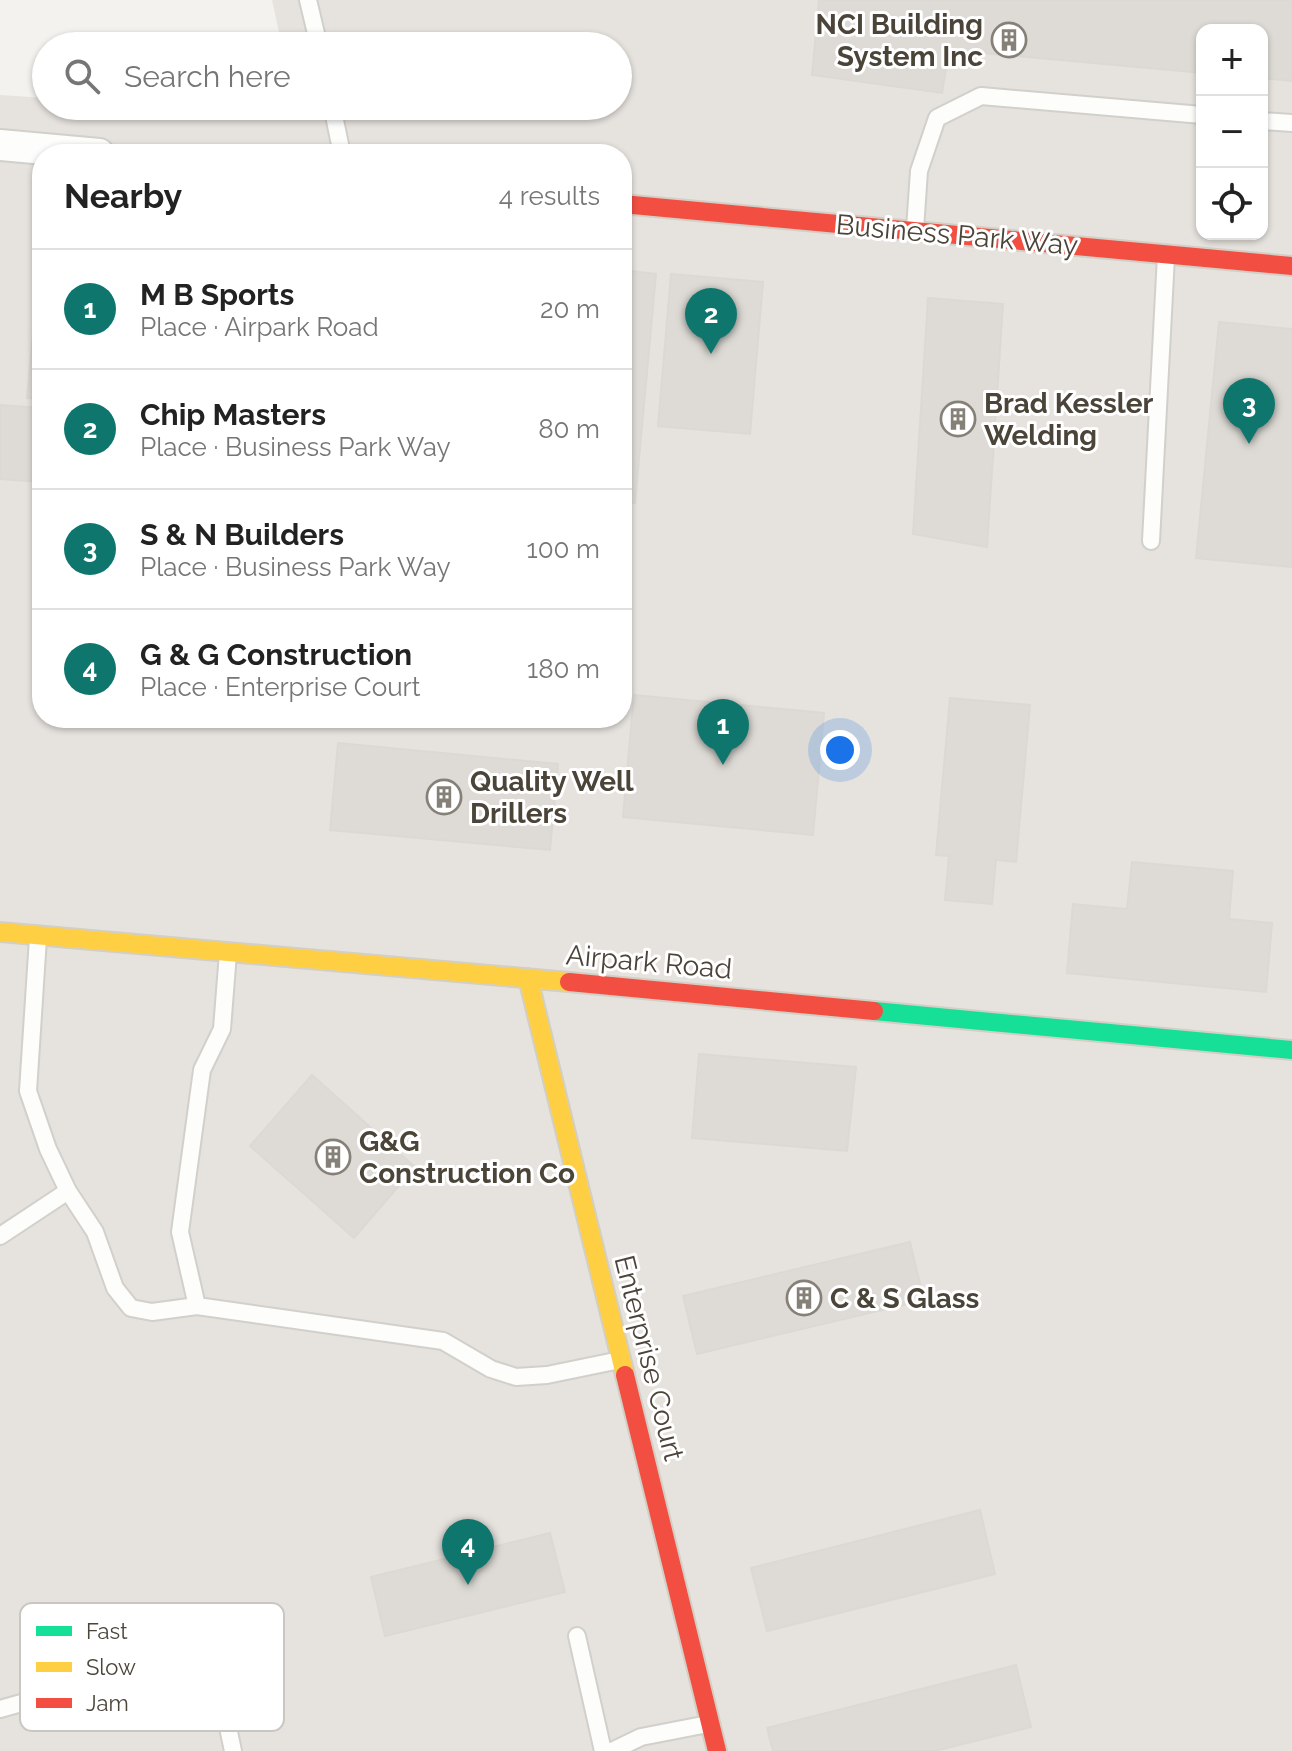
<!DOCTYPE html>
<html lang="en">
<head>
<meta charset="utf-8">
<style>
	body { margin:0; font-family:Raleway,sans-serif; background:#f6f6f6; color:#222 }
	.controls { position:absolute; right:24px; top:24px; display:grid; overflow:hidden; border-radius:16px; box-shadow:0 2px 6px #0004 }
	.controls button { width:72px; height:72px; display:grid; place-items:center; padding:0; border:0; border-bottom:2px solid #e0e0e0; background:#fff; color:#222; font:40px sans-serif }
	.you { position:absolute; left:840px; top:750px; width:28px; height:28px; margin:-20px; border:6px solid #fff; border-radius:50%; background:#1a73e8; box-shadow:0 0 0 12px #1a73e833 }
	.badge { display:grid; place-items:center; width:52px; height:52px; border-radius:50%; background:#0f766e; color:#fff; font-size:26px; font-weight:700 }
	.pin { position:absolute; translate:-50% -66px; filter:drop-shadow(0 2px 4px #0008) }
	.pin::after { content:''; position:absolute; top:42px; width:28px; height:24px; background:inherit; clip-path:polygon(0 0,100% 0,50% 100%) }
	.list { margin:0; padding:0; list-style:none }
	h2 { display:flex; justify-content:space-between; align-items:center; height:104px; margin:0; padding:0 32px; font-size:34px }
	h2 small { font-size:26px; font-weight:400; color:#767676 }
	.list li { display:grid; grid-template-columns:52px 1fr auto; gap:24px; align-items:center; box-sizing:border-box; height:120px; padding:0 32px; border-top:2px solid #e0e0e0 }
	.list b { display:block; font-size:30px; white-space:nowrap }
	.list p { margin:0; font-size:26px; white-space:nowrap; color:#767676 }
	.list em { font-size:26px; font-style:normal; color:#767676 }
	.icon { flex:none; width:44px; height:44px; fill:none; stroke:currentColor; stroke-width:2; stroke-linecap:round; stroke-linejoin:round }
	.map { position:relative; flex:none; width:1292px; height:1751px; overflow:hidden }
	.search { position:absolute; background:#fff; box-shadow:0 2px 6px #0004; left:32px; top:32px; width:600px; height:88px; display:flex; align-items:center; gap:20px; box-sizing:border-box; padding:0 28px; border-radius:44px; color:#767676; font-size:30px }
	.panel { position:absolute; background:#fff; box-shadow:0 2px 6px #0004; left:32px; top:144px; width:600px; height:584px; border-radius:32px }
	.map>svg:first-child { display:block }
</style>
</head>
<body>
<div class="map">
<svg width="1292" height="1751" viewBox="0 0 1292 1751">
	<rect width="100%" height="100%" fill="#f4f2ee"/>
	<path fill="#e6e2de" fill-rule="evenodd" d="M272,0H1292V1751H0V95L46,98V106H158L296,116L295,106H618V46H282ZM1202,30H1262V234H1202ZM42,154H622V718H42Z"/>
	<path fill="#dedbd6" stroke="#dcd9d4" stroke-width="2" d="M819,0H1292V81L1262,78V30H1202V73L949,50L942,93L812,75Z
		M42,236V399L27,398Z
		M622,270L656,274L635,503L622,502Z
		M671,274L763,282L750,434L658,426Z
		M928,298L1003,304L987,547L913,534Z
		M1219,322L1292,329V567L1196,558Z
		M0,405L42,408V482L0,479Z
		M634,695L824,713L813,835L623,817Z
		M950,698L1030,705L1016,862L996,860L992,904L945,900L949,856L936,855Z
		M338,743L558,764L550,850L330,830Z
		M1132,862L1233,871L1229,919L1272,923L1266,992L1067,973L1073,904L1127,909Z
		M699,1054L856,1067L847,1151L692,1138Z
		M312,1075L415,1167L354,1238L250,1146Z
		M910,1242L924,1300L697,1354L683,1296Z
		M980,1510L995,1574L767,1631L751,1568Z
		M550,1533L565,1592L385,1636L371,1577Z
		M1016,1665L1031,1727L935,1751H773L767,1728Z"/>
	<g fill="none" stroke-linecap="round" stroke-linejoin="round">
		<g stroke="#d2d0cb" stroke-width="20">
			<path id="lane" d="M308,0L319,46
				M332,106L342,154
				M1262,121L1292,123
				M915,229L919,171L937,118L981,96L1202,115
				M1151,541L1166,256
				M38,938L28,1091L48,1149L68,1191L95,1232L115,1288L131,1308L152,1312L197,1306
				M228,953L222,1029L202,1070L180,1232L197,1306L443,1341L491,1369L516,1377L547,1375L620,1360
				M0,1236L68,1191
				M577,1636L603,1751
				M0,1709L114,1677L165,1665L190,1666L213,1675L222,1699L233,1751
				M612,1751L641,1737L708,1724"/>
		</g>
		<g stroke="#d2d0cb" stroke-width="34">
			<path id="street" d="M0,145L99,154"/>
		</g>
		<g stroke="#d3cfc5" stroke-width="22">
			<path id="fast" d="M874,1011L1292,1050"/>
		</g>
		<g stroke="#d3cfc5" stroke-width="22">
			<path id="slow" d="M0,932L569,982
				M528,978L625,1375"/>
		</g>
		<g stroke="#d3cfc5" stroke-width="22">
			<path id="jam" d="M622,204L1292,266
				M569,982L874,1011
				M625,1375L717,1751"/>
		</g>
		<use href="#lane" stroke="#fdfdfc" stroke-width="16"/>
		<use href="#street" stroke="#fdfdfc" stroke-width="30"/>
		<use href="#fast" stroke="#16e098" stroke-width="18"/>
		<use href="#slow" stroke="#ffcf43" stroke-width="18"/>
		<use href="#jam" stroke="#f24e42" stroke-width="18"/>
	</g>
	<defs>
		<g id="building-ring" transform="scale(1.8)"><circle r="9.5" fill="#fff" stroke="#868178" stroke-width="1.5"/><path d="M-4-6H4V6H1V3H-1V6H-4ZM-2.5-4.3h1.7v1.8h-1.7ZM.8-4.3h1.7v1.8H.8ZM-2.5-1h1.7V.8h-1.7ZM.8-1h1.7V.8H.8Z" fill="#868178"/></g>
	</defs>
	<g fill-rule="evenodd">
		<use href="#building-ring" x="1009" y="40"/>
		<use href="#building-ring" x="958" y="419"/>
		<use href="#building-ring" x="444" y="797"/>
		<use href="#building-ring" x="333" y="1157"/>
		<use href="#building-ring" x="804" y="1298"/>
	</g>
	<g text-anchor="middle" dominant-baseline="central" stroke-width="6" stroke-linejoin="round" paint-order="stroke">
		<g font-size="28" font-weight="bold" fill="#4b4439" stroke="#fff" text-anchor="start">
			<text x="983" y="24" text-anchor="end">NCI Building<tspan x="983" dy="32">System Inc</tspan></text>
			<text x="984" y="403">Brad Kessler<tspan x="984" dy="32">Welding</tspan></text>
			<text x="470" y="781">Quality Well<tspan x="470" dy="32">Drillers</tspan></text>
			<text x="359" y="1141">G&amp;G<tspan x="359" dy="32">Construction Co</tspan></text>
			<text x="830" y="1298">C &amp; S Glass</text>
		</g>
		<g font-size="28" fill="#4b4439" stroke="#fff">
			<text transform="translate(957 235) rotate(5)">Business Park Way</text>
			<text transform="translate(649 962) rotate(5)">Airpark Road</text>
			<text transform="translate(649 1358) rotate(76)">Enterprise Court</text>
		</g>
	</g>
	<rect x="20" y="1603" width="264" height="128" rx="12" fill="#fff" stroke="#c9c7c4" stroke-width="2"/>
	<rect x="36" y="1626" width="36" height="10" fill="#16e098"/>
	<rect x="36" y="1662" width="36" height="10" fill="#ffcf43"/>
	<rect x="36" y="1698" width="36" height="10" fill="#f24e42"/>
	<g font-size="22" fill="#4b4439">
		<text x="86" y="1639">Fast</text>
		<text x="86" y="1675">Slow</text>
		<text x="86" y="1711">Jam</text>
	</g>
</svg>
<div class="controls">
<button>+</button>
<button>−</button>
<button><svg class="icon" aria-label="locate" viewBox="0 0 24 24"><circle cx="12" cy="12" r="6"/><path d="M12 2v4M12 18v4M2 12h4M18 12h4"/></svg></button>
</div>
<div class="you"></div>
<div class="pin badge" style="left:723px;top:765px">1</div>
<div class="pin badge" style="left:711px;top:354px">2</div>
<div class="pin badge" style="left:1249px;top:444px">3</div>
<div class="pin badge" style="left:468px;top:1585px">4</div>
<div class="search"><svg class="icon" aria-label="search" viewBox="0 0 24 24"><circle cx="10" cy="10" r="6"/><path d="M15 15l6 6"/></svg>Search here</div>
<section class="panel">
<h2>Nearby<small>4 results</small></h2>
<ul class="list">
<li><span class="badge">1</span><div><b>M B Sports</b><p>Place · Airpark Road</p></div><em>20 m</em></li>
<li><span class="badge">2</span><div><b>Chip Masters</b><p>Place · Business Park Way</p></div><em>80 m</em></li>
<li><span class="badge">3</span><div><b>S &amp; N Builders</b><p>Place · Business Park Way</p></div><em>100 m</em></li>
<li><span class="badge">4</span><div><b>G &amp; G Construction</b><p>Place · Enterprise Court</p></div><em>180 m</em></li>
</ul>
</section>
</div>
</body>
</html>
